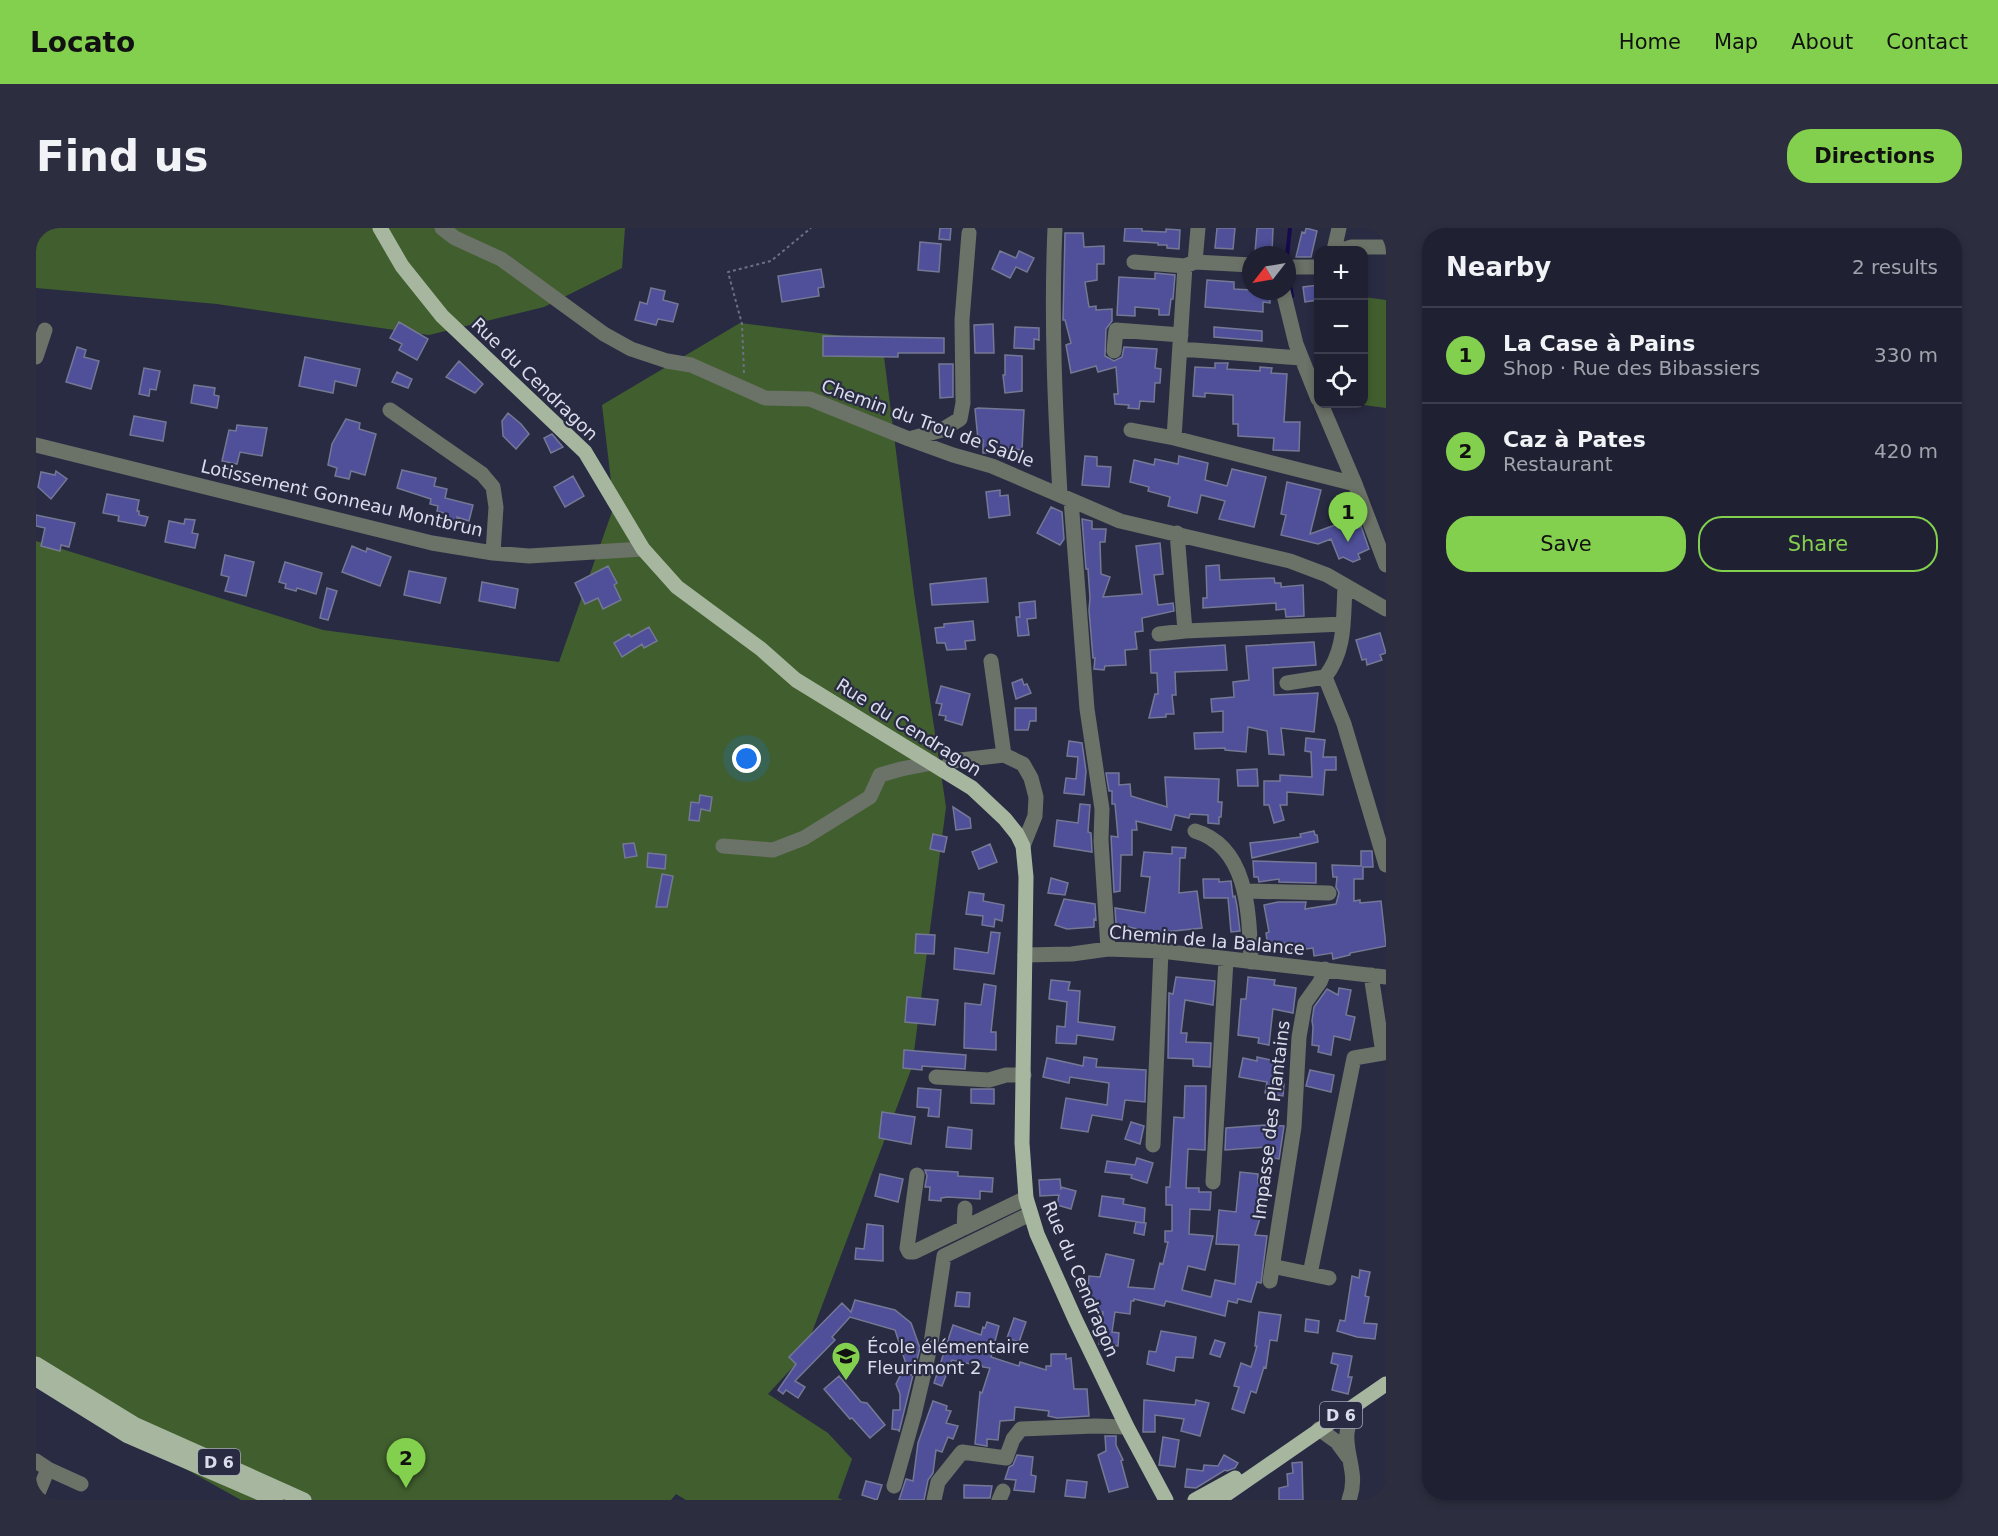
<!DOCTYPE html>
<html lang="en">
<head>
<meta charset="utf-8">
<style>
	body { margin:0; font-family:"DejaVu Sans",sans-serif; background:#2c2d3e; color:#f1f3f6 }
	.controls { position:absolute; right:18px; top:18px; display:grid; overflow:hidden; border-radius:12px; box-shadow:0 3px 9px #0003 }
	.controls button { width:54px; height:54px; display:grid; place-items:center; padding:0; border:0; border-bottom:2px solid #3c3e4d; background:#1f2032; color:#f1f3f6; font:30px sans-serif }
	.compass { position:absolute; left:1206px; top:18px; width:54px; height:54px; border-radius:50%; background:#1f2032; box-shadow:0 3px 9px #0003; rotate:239deg }
	.you { position:absolute; left:711px; top:531px; width:21px; height:21px; margin:-15px; border:4px solid #fff; border-radius:50%; background:#1a73e8; box-shadow:0 0 0 9px #1a73e833 }
	.badge { display:grid; place-items:center; width:39px; height:39px; border-radius:50%; background:#83d04e; color:#111; font-size:20px; font-weight:700 }
	.pin { position:absolute; translate:-50% -50px; filter:drop-shadow(0 2px 3px #0008) }
	.pin::after { content:''; position:absolute; top:32px; width:21px; height:18px; background:inherit; clip-path:polygon(0 0,100% 0,50% 100%) }
	.list { margin:0; padding:0; list-style:none }
	h2 { display:flex; justify-content:space-between; align-items:center; height:78px; margin:0; padding:0 24px; font-size:26px }
	h2 small { font-size:20px; font-weight:400; color:#a1a3ac }
	.list li { display:grid; grid-template-columns:39px 1fr auto; gap:18px; align-items:center; box-sizing:border-box; height:96px; padding:0 24px; border-top:2px solid #3c3e4d }
	.list b { display:block; font-size:22px; white-space:nowrap }
	.list p { margin:0; font-size:20px; white-space:nowrap; color:#a1a3ac }
	.list em { font-size:20px; font-style:normal; color:#a1a3ac }
	.actions { display:flex; gap:12px; padding:18px 24px }
	.actions a { flex:1; padding:14px 0; border:2px solid #83d04e; border-radius:24px; text-align:center; font-size:21px; color:#83d04e }
	.actions .main { background:#83d04e; color:#111 }
	.icon { flex:none; width:33px; height:33px; fill:none; stroke:currentColor; stroke-width:2; stroke-linecap:round; stroke-linejoin:round }
	.map { position:relative; flex:none; width:1350px; height:1272px; overflow:hidden; border-radius:24px }
	header { display:flex; align-items:center; gap:36px; box-sizing:border-box; height:84px; padding:0 30px; background:#83d04e; color:#111 }
	header strong { font-size:28px }
	nav { display:flex; gap:33px; margin-inline-start:auto; font-size:21px }
	.intro { display:flex; align-items:center; justify-content:space-between; box-sizing:border-box; height:144px; padding:0 36px }
	h1 { margin:0; font-size:42px }
	.button { padding:15px 27px; border-radius:24px; background:#83d04e; color:#111; font-size:21px; font-weight:700 }
	main { display:flex; gap:36px; padding:0 36px }
	aside { flex:1; background:#1f2032; border-radius:24px; box-shadow:0 3px 9px #0003 }
	.map>svg:first-child { display:block }
</style>
</head>
<body>
<header>
<strong>Locato</strong>
<nav><a>Home</a><a>Map</a><a>About</a><a>Contact</a></nav>
</header>
<div class="intro"><h1>Find us</h1><a class="button">Directions</a></div>
<main>
<div class="map">
<svg width="1350" height="1272" viewBox="0 0 1350 1272">
	<rect width="100%" height="100%" fill="#292b43"/>
	<path fill="#415f2e" d="M0,0H589L586,40L508,79L393,107L181,76L0,60Z
		M1328,69L1350,72V180L1320,176H1328Z
		M704,95L846,113L878,365L910,579L876,839L767,1128L732,1166L792,1205L816,1231L802,1270L807,1272H650L640,1266L635,1272H205L0,1157V313L287,402L523,434L578,278L566,177Z"/>
	<g fill="none" stroke-linecap="round" stroke-linejoin="round">
		<path stroke="#16094e" stroke-width="4" d="M1251,28L1254,0
			M1251,42L1256,68"/>
	</g>
	<path fill="#4f5099" stroke="#757895" stroke-width="1.5" d="M904,0H915L914,12L903,11Z
		M1089,0H1106V3L1130,4V1L1144,2L1143,21L1131,20V17H1122V15L1088,13Z
		M1181,0H1199L1197,21L1179,20Z
		M1221,0H1237L1236,25L1219,24Z
		M1270,0L1281,3L1275,29H1260L1266,4L1269,5Z
		M1029,5H1047L1048,19L1068,18V36H1061V52L1049,54L1053,79L1060,78V82L1076,81V93L1070,101L1069,128L1078,133L1086,129L1088,119L1121,121L1119,140L1125,141L1124,155H1119L1118,174L1104,173L1103,181L1092,180L1093,177L1079,176L1078,166H1082L1080,139L1062,144L1060,138L1035,145L1030,117L1035,115L1029,92H1027Z
		M884,14L905,16L903,44L882,42Z
		M964,23L980,30L983,23L998,30L991,44L980,39L974,50L956,41Z
		M785,41L788,59L782,60L783,68L746,74L742,48Z
		M1119,45L1139,47L1137,71H1135L1133,87H1123V81L1099,79V88L1081,87L1083,49L1119,51Z
		M1171,52L1198,54V61L1234,63V75L1227,74V84L1169,79Z
		M1282,57V72L1269,74L1267,59Z
		M615,60L629,63L627,72L642,76L637,94L622,91L620,97L599,92L604,74L611,76Z
		M363,94L392,111L381,132L363,122L366,116L354,110Z
		M957,96L958,125H939L938,97Z
		M979,99L1003,100V112L998,111V121L978,120Z
		M1178,99L1226,103V113L1178,109Z
		M787,108L908,110V125H862V129L787,128Z
		M41,119L50,122L48,129L63,133L55,161L30,154Z
		M969,127L986,128V163L969,165L967,147H969Z
		M269,129L324,141L320,158L299,153L297,165L263,158Z
		M423,133L447,156L439,165L410,149Z
		M1179,135H1192L1191,141L1224,143V139L1236,140L1235,145L1251,146L1248,194H1264L1263,223L1237,222L1238,210L1202,208V196H1197V167L1169,165V169L1157,168L1159,139L1179,140Z
		M903,136H917V169L904,170Z
		M108,140L124,143L120,162L114,161L113,168L103,166Z
		M361,144L376,151L372,160L356,154Z
		M158,157L179,160L178,167L183,168L181,180L155,175Z
		M942,180L988,182L986,222L965,219V224L947,225V212H942L939,181Z
		M472,185L485,196L493,206L480,221L467,208L466,193Z
		M98,188L130,194L127,213L94,207Z
		M310,191L324,195L323,201L340,206L329,247L315,243L313,251L299,248L301,240L292,237L296,216Z
		M201,197L231,200L226,228L204,224L201,236L186,233L193,202L200,203Z
		M516,206L527,219L515,225L508,210Z
		M1049,228L1061,229V238L1075,239L1073,259L1046,257Z
		M1143,228L1172,235L1169,252L1191,258L1196,241L1230,249L1218,299L1183,291L1189,273L1165,267L1161,285L1132,278L1134,269L1112,263L1113,259L1094,254L1098,232L1118,237L1119,231L1142,236Z
		M366,242L400,250L398,258L411,261L409,270L437,277L433,293L421,289L419,299L409,296L411,286L401,283L402,278L394,276L395,271L361,260Z
		M20,243L31,251L15,271L2,259L5,244L19,247Z
		M537,248L548,268L529,279L518,259Z
		M1251,254L1285,262L1274,306L1313,292L1317,302L1325,298L1333,321L1322,326L1324,331L1317,334L1307,329L1303,331L1295,311L1282,316L1245,307L1250,287L1245,286Z
		M964,262V268L972,267L974,287L953,290L950,264Z
		M71,266L103,272L101,283H103V287L112,289L109,298L82,293L83,288L67,285Z
		M1015,279L1026,284L1028,311L1024,317L1001,305Z
		M0,287L39,295L33,319L25,317L24,323L5,318L9,300L0,298Z
		M149,291L159,292L156,305L162,306L159,320L129,314L133,293L148,296Z
		M1046,291L1056,293V301H1070L1069,314H1064L1065,346L1074,349L1067,369L1106,366L1100,318L1124,315L1127,346L1118,347L1122,377L1137,375L1138,383L1106,390L1107,403L1099,404L1101,421L1089,422L1090,437L1069,438L1068,442L1058,441L1059,430H1057L1053,382L1054,370L1052,341H1050Z
		M316,318L330,324L331,320L355,329L344,358L306,344Z
		M189,327L218,334L210,368L189,363L193,349L185,347Z
		M249,334L286,345L280,366L261,360L260,363L249,360L250,356L243,354Z
		M1183,337L1184,352L1238,350L1239,355H1245V359L1267,357L1268,388L1250,389L1249,381L1240,382V375L1167,380V370H1171L1170,338Z
		M572,338L581,355L578,357L585,372L567,381L562,370L549,376L539,355Z
		M373,343L410,350L404,375L368,367Z
		M950,350L952,374L896,377L894,356Z
		M446,354L482,361L479,380L443,373Z
		M291,360L301,363L292,392L284,390Z
		M999,373L1000,390L991,391L993,407L982,408L980,389H984L983,375Z
		M937,393L939,412L929,413L930,421L911,422L909,415H901L899,400L908,399V396Z
		M613,399L621,413L608,420L606,416L586,429L578,415L593,406L595,409Z
		M1344,405L1350,425L1344,427L1346,432L1331,437L1330,431L1326,432L1320,412Z
		M1278,414L1280,437L1237,440L1238,467L1282,465L1278,504L1245,500L1248,527L1233,526L1231,503L1212,499L1210,524L1189,522V520L1159,521L1158,505L1187,504V483L1176,484L1175,471L1198,469L1197,454L1213,452L1210,418Z
		M1189,417L1191,442L1139,444L1140,467H1136L1138,486H1130V489L1113,490L1119,466H1122L1121,445H1115L1114,422Z
		M986,451L988,457L991,456L995,465L980,471L976,455Z
		M905,458L934,466L926,497L909,492L910,488L903,487L906,476L900,475Z
		M979,480H1000V493H994L992,502H979Z
		M1270,510L1289,512L1287,529H1300V542H1289L1287,567L1251,564V577H1244L1248,592L1238,595L1233,577H1228V553H1244V547L1276,549L1275,524L1269,523Z
		M1033,513L1046,515L1050,543L1048,567L1028,565L1030,550L1040,551L1042,529L1031,528Z
		M1221,541L1222,558H1202L1201,542Z
		M1070,545H1083V557L1094,556L1095,568L1131,579L1129,549L1183,551L1182,574H1186L1185,589H1183V596L1172,595V587L1154,586L1153,590L1139,587L1135,602L1100,593L1101,602H1096V627H1085L1084,663L1078,664L1075,608L1082,609L1079,576H1076V563H1073Z
		M664,567L676,569L674,583L665,581L663,593L653,592L655,574L663,575Z
		M1044,576L1054,577L1052,604L1055,605L1056,624L1018,618L1021,592L1042,595Z
		M917,579L934,590L935,600L920,602Z
		M1278,603L1279,607H1281L1282,614L1216,630L1214,615L1265,609L1264,606Z
		M897,606L911,609L908,624L894,621Z
		M598,615L601,628L589,630L587,616Z
		M954,616L961,634L943,641L936,624Z
		M1136,619L1150,620L1149,630H1144L1143,665L1161,663L1166,700L1128,704L1127,713H1117L1118,708L1105,706L1106,702L1080,696L1079,680L1109,685L1114,649L1105,648L1108,624L1136,626Z
		M1325,623H1336L1337,639H1327V651H1318V673L1324,672V675L1345,673L1350,718L1314,725V727L1297,731L1296,725L1278,728L1277,720L1256,723L1255,714L1232,719L1230,705L1233,704L1228,677L1242,674H1270L1269,681L1300,676L1303,665L1300,659L1301,649H1297L1296,637L1325,638Z
		M612,625L630,627L629,641L611,639Z
		M1217,633L1280,635V655L1243,654V651L1223,654L1222,649H1218Z
		M626,646L637,648L631,679H620Z
		M1015,650L1032,655L1029,667L1012,665Z
		M1167,651H1183V654L1195,653L1197,669L1199,668L1201,678L1204,703L1195,704L1192,670H1168Z
		M933,664L948,666L947,673L968,677L966,693L959,691L958,699L946,697L947,688L930,686Z
		M1028,671L1059,676L1060,692L1058,691V699L1031,701L1019,697Z
		M955,704L964,705L958,746L918,741L919,720L952,725Z
		M880,706L899,707L898,726L879,725Z
		M1140,749L1179,753L1177,777L1149,772L1145,805H1151L1150,814L1175,815L1174,839L1157,838V831L1132,830L1133,765L1137,766Z
		M1212,749L1239,752L1238,757L1260,760L1257,785L1237,781L1233,817L1222,815L1223,810L1202,807L1205,771H1210Z
		M1015,752L1034,754L1032,762L1044,763L1042,794L1079,799L1077,812L1041,807L1040,816L1020,815L1021,798L1029,799L1031,774L1013,771Z
		M948,756L960,758L955,804H960V822L928,820L929,775L945,777Z
		M1303,760L1315,762L1310,787L1319,789L1314,812L1298,808L1295,827L1282,824L1283,818L1276,817L1277,799L1276,793L1278,779L1291,761L1302,767Z
		M871,769L902,772L899,797L869,794Z
		M868,822L930,827L929,841L886,838V842L867,840Z
		M1048,829L1061,831L1060,839L1110,842L1109,874L1089,872L1086,892L1056,887L1052,904L1025,900L1030,870L1071,877L1073,855L1034,849L1033,855L1007,849L1011,830L1047,838Z
		M1221,829L1248,835L1242,855L1248,856L1247,868L1229,865L1231,854L1203,849L1207,830L1221,833Z
		M1274,842L1298,847L1295,864L1270,858Z
		M1149,858H1170L1169,922L1152,921L1150,960H1163V964H1175L1174,982L1154,981L1153,1006L1177,1008L1169,1042L1152,1038L1146,1062L1175,1069L1179,1052L1199,1056L1203,1017L1180,1016L1183,982L1200,984L1204,944L1222,946V955L1230,956L1228,967H1231L1219,1007L1231,1008L1225,1055L1221,1054L1215,1074L1202,1071L1201,1075L1192,1073L1189,1088L1130,1073L1128,1078L1098,1071V1073H1095L1094,1086L1079,1084L1076,1104L1083,1105L1082,1118L1063,1116L1067,1084H1062V1076L1053,1075L1055,1062H1052L1053,1048L1064,1049L1070,1026L1098,1032L1092,1059L1118,1061L1124,1035L1127,1036L1132,1014H1129V1003H1136V977H1130V959H1134L1138,889L1148,890Z
		M882,860L905,862L903,889L892,888L893,880L881,879Z
		M935,861H958V876L935,875Z
		M846,884L879,889L875,916L843,910Z
		M1095,894L1108,898L1104,916L1089,911Z
		M1229,897L1248,898L1243,931L1230,929L1231,919L1189,922L1190,900Z
		M912,899L936,902L935,921L910,919Z
		M1101,930L1117,935L1111,955L1095,950L1096,947L1069,944L1071,933L1099,937Z
		M889,942L922,944V948L957,950L956,964L944,963V971L912,969L905,970V973L893,972L894,959H889L891,948Z
		M844,946L867,951L862,974L839,968Z
		M1024,951L1025,962V959L1040,963L1035,981L1021,977L1023,967L1004,968L1003,952Z
		M1066,968L1088,971L1087,976L1109,980L1108,995L1063,988Z
		M1100,994L1110,995L1108,1007L1098,1005Z
		M831,996L847,998V1033L819,1031L820,1020L828,1021Z
		M1324,1042L1334,1044L1329,1068L1333,1069L1328,1095L1341,1096L1339,1111L1321,1109L1301,1103L1304,1092L1309,1093L1316,1048L1323,1050Z
		M921,1064L934,1065L933,1079L919,1078Z
		M819,1072L859,1082L875,1095L884,1120L880,1136L871,1139L859,1102L814,1089L796,1109L799,1112L759,1153L769,1159L762,1170L750,1162L747,1166L742,1162L760,1136L753,1129L806,1075L815,1084Z
		M1223,1084L1245,1087L1241,1113L1234,1112L1230,1140L1228,1139L1220,1165L1215,1163L1208,1185L1196,1181L1203,1159L1198,1158L1205,1135L1215,1139L1221,1118H1219Z
		M978,1090L990,1094L983,1114L971,1110Z
		M1270,1091L1283,1093L1282,1105L1269,1103Z
		M951,1094L963,1098L955,1129L983,1138L984,1134L1010,1142V1138H1015V1126H1030V1131L1035,1130L1038,1161H1051L1053,1188L1021,1190L1012,1188L1013,1183L979,1179L978,1192L964,1193L962,1212L951,1211V1218L939,1216L944,1164L946,1165L954,1140L947,1139L945,1136L944,1138L916,1132L906,1158L898,1155L917,1097L945,1107L947,1099L949,1100Z
		M1125,1103L1160,1109L1157,1130L1140,1129L1138,1143L1111,1136L1113,1123L1120,1124Z
		M1179,1112L1189,1115L1184,1129L1174,1126Z
		M1297,1125L1316,1128L1312,1149H1316L1312,1166L1296,1162L1302,1137L1295,1135Z
		M865,1146L877,1147L863,1204V1202L856,1201L857,1182H864V1166L860,1156Z
		M803,1148L825,1174L831,1175L849,1197L834,1210L816,1190L814,1191L788,1161Z
		M1108,1172L1159,1177L1160,1172L1173,1175L1164,1208L1145,1203L1148,1191L1119,1187V1204H1107Z
		M897,1173L911,1178L910,1182L915,1183L910,1195L922,1198L917,1211L912,1209L906,1224L900,1222L897,1245L892,1252L888,1272H863L870,1251L877,1253L882,1215Z
		M1069,1208H1080V1217L1087,1232L1085,1233L1092,1259L1073,1264L1062,1227L1070,1223Z
		M1127,1209L1143,1212L1139,1239L1123,1237Z
		M981,1227L997,1229L995,1247L1000,1248L998,1264L978,1262L980,1252L969,1251L973,1239L977,1237Z
		M1188,1227L1202,1235L1199,1240L1191,1243L1189,1242L1160,1260L1149,1259L1151,1241L1167,1243L1168,1237L1182,1238Z
		M1266,1234L1267,1272H1243V1260L1252,1258L1251,1246L1257,1245L1256,1235Z
		M1031,1252L1051,1254L1049,1270L1029,1268Z
		M830,1253L846,1257L841,1272L826,1267Z
		M928,1257L956,1258L954,1270H928Z"/>
	<g fill="none" stroke-linecap="round" stroke-linejoin="round">
		<path stroke="#6d6f84" stroke-width="2" stroke-dasharray="3 3" stroke-linecap="butt" d="M708,145L706,96L692,44L735,33L775,0"/>
		<path stroke="#6b7267" stroke-width="15" d="M406,0L419,10L465,31L568,106L595,121L631,133L655,137L729,170L774,171L873,211L917,227L956,238L1084,293L1254,333L1291,347L1350,381
			M1019,0C1015,89 1019,178 1024,266
			M1298,22L1303,0
			M1306,22L1315,19H1350
			M1098,34L1149,38L1159,34L1215,37
			M1159,34L1162,0
			M1149,38L1138,210L1319,256
			M1251,39H1282
			M1247,63L1260,116L1282,171
			M1144,121L1265,130
			M1078,123L1080,102L1145,107
			M0,129L9,102
			M1285,176L1319,256L1350,337
			M354,182L446,246L457,259L460,279L457,325
			M1095,202L1138,210
			M873,211L906,202L924,191L927,175L926,92L933,5
			M0,217L396,315L457,325L493,328L607,321
			M1035,272L1051,481L1066,581L1065,612L1072,721
			M1141,305L1149,403
			M1123,406L1149,403L1307,396
			M955,433L968,527
			M1289,449L1308,496L1350,637
			M1289,449C1310,422 1307,392 1309,359
			M1251,455L1289,449
			M907,542L916,533L968,527L987,536L995,550L1000,569L999,588L987,618
			M1159,603C1213,619 1213,687 1215,734
			M687,618L737,622L768,610L834,569L844,547L865,541L896,535
			M1210,663L1293,665
			M989,727L1036,726L1072,721L1125,723L1350,749
			M900,849L953,852L970,847H988
			M1117,917L1125,723
			M881,947L871,1020L873,1024H878L990,970
			M1177,954L1190,732
			M928,1000L929,980
			M1245,1040L1293,1050
			M1274,1046L1318,830L1347,825L1335,747
			M1234,1053L1258,899L1263,809L1269,775L1284,754L1289,741
			M1283,1201L1301,1214L1312,1229
			M0,1233L12,1241L0,1270
			M12,1241L45,1256
			M858,1258L878,1187L895,1115L908,1028L994,986
			M898,1272L902,1254L926,1224L970,1230L977,1211L985,1201L1059,1198L1091,1199
			M963,1272L967,1263
			M1313,1272C1323,1246 1309,1228 1311,1205C1312,1196 1316,1187 1320,1178"/>
		<path stroke="#a7b79f" stroke-width="15" d="M344,0L366,38L406,88L549,224L607,321L641,359L725,421L760,452L936,560L969,591L981,606L987,618L990,649L986,915L990,970L1001,1006L1039,1091L1091,1199L1130,1272
			M0,1136L98,1196L268,1272
			M0,1151L90,1207L240,1272
			M1159,1272L1199,1250
			M1182,1272L1350,1156"/>
	</g>
	<defs>
		<g id="school-pin" transform="scale(1.5)"><path d="M0 17L-7.5 6A9.5 9.5 0 1 1 7.5 6Z" fill="#83d04e" stroke="#292b43"/><path d="M0-5L7-2L0 1L-7-2ZM-4 1L0 2.5L4 1V4Q0 6-4 4Z" fill="#111"/></g>
	</defs>
	<g fill-rule="evenodd">
		<use href="#school-pin" x="810" y="1128"/>
	</g>
	<g text-anchor="middle" dominant-baseline="central" stroke-width="4.5" stroke-linejoin="round" paint-order="stroke">
		<g fill="#292b43" stroke="#a5a7b9" stroke-width="1.5">
			<rect x="1284" y="1174" width="42" height="26" rx="4.5"/>
			<rect x="162" y="1221" width="42" height="26" rx="4.5"/>
		</g>
		<g font-size="16" font-weight="bold" fill="#dadcec">
			<text x="1305" y="1187">D 6</text>
			<text x="183" y="1234">D 6</text>
		</g>
		<g font-size="18" fill="#dadcec" stroke="#292b43">
			<text transform="translate(499 151) rotate(44)">Rue du Cendragon</text>
			<text transform="translate(892 195) rotate(20)">Chemin du Trou de Sable</text>
			<text transform="translate(306 270) rotate(13)">Lotissement Gonneau Montbrun</text>
			<text transform="translate(873 499) rotate(32)">Rue du Cendragon</text>
			<text transform="translate(1171 712) rotate(5)">Chemin de la Balance</text>
			<text transform="translate(1235 892) rotate(-83)">Impasse des Plantains</text>
			<text transform="translate(1045 1051) rotate(67)">Rue du Cendragon</text>
		</g>
		<g font-size="18" fill="#dadcec" stroke="#292b43" text-anchor="start">
			<text x="831" y="1118">École élémentaire<tspan x="831" dy="21">Fleurimont 2</tspan></text>
		</g>
	</g>
</svg>
<div class="controls">
<button>+</button>
<button>−</button>
<button><svg class="icon" aria-label="locate" viewBox="0 0 24 24"><circle cx="12" cy="12" r="6"/><path d="M12 2v4M12 18v4M2 12h4M18 12h4"/></svg></button>
</div>
<svg class="compass" viewBox="-18 -18 36 36"><path d="M0-13l5 13h-10z" fill="#e53935"/><path d="M0 13l5-13h-10z" fill="#a1a3ac"/></svg>
<div class="you"></div>
<div class="pin badge" style="left:1312px;top:314px">1</div>
<div class="pin badge" style="left:370px;top:1260px">2</div>
</div>
<aside>
<h2>Nearby<small>2 results</small></h2>
<ul class="list">
<li><span class="badge">1</span><div><b>La Case à Pains</b><p>Shop · Rue des Bibassiers</p></div><em>330 m</em></li>
<li><span class="badge">2</span><div><b>Caz à Pates</b><p>Restaurant</p></div><em>420 m</em></li>
</ul>
<div class="actions"><a class="main">Save</a><a>Share</a></div>
</aside>
</main>
</body>
</html>
